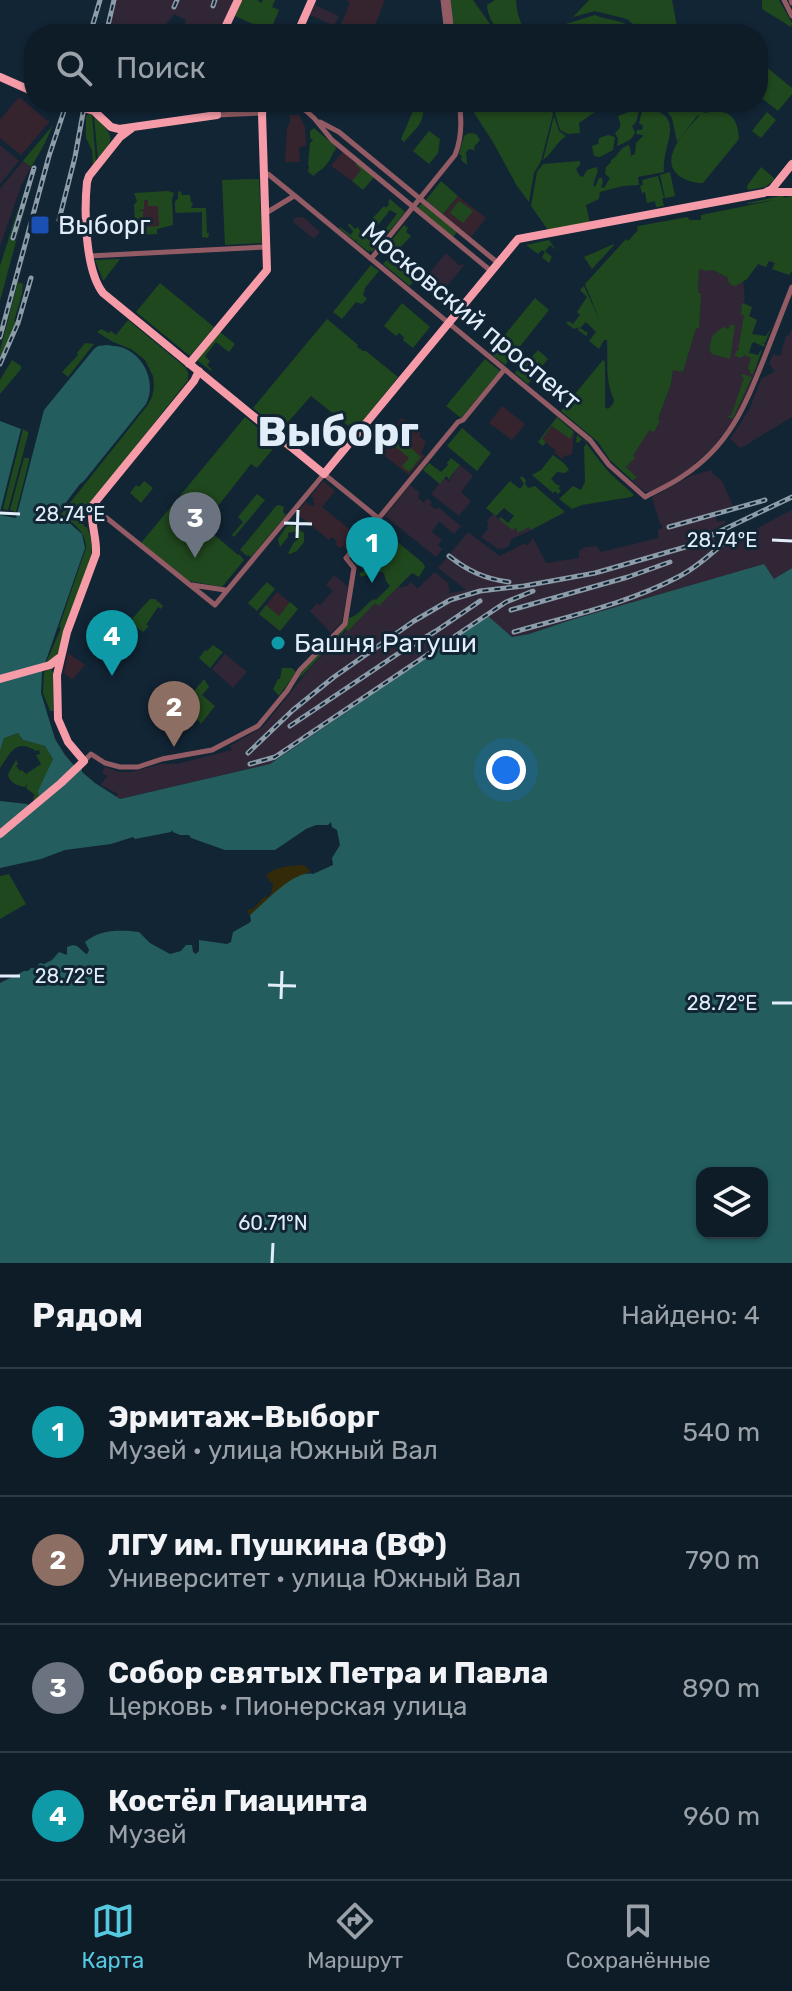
<!DOCTYPE html>
<html lang="ru">
<head>
<meta charset="utf-8">
<style>
	body { margin:0; font-family:Rubik,sans-serif; background:#172530; color:#f1f3f6 }
	.controls { position:absolute; right:24px; bottom:24px; display:grid; overflow:hidden; border-radius:16px; box-shadow:0 2px 6px #0004 }
	.controls button { width:72px; height:72px; display:grid; place-items:center; padding:0; border:0; border-bottom:2px solid #2e3a45; background:#0e1c28; color:#f1f3f6; font:40px sans-serif }
	.you { position:absolute; left:506px; top:770px; width:28px; height:28px; margin:-20px; border:6px solid #fff; border-radius:50%; background:#1a73e8; box-shadow:0 0 0 12px #1a73e833 }
	.badge { display:grid; place-items:center; width:52px; height:52px; border-radius:50%; background:#56c9e0; color:#fff; font-size:26px; font-weight:700 }
	.pin { position:absolute; translate:-50% -66px; filter:drop-shadow(0 2px 4px #0008) }
	.pin::after { content:''; position:absolute; top:42px; width:28px; height:24px; background:inherit; clip-path:polygon(0 0,100% 0,50% 100%) }
	.list { margin:0; padding:0; list-style:none }
	h2 { display:flex; justify-content:space-between; align-items:center; height:104px; margin:0; padding:0 32px; font-size:34px }
	h2 small { font-size:26px; font-weight:400; color:#9ba1a8 }
	.list li { display:grid; grid-template-columns:52px 1fr auto; gap:24px; align-items:center; box-sizing:border-box; height:128px; padding:0 32px; border-top:2px solid #2e3a45 }
	.list b { display:block; font-size:30px; white-space:nowrap }
	.list p { margin:0; font-size:26px; white-space:nowrap; color:#9ba1a8 }
	.list em { font-size:26px; font-style:normal; color:#9ba1a8 }
	.icon { flex:none; width:44px; height:44px; fill:none; stroke:currentColor; stroke-width:2; stroke-linecap:round; stroke-linejoin:round }
	.map { position:relative; flex:none; width:792px; height:1263px; overflow:hidden }
	.search { position:absolute; background:#0e1c28; box-shadow:0 2px 6px #0004; left:24px; right:24px; top:24px; height:88px; display:flex; align-items:center; gap:20px; box-sizing:border-box; padding:0 28px; border-radius:32px; color:#9ba1a8; font-size:30px }
	.sheet { height:616px; background:#0e1c28 }
	nav { display:flex; justify-content:space-around; align-items:center; box-sizing:border-box; height:112px; border-top:2px solid #2e3a45; background:#0e1c28; font-size:22px; color:#9ba1a8 }
	nav a { display:grid; justify-items:center; gap:4px }
	nav .on { color:#56c9e0 }
	.map>svg:first-child { display:block }
</style>
</head>
<body>
<div class="map">
<svg width="792" height="1263" viewBox="0 0 792 1263">
	<rect width="100%" height="100%" fill="#122535"/>
	<path fill="#302635" d="M112,0H235L220,34H180L186,20L174,14L159,34H103Z
		M315,5L339,16L334,26L310,15Z
		M0,145L19,161L0,184Z
		M23,161L31,167L21,186L0,246V189Z
		M303,217L320,232L314,239L293,222L294,218Z
		M446,253L460,266L462,264L464,265L445,289L428,275Z
		M699,268L706,271L713,270L728,278L743,281L745,298L743,302L752,307L749,316L757,320L745,355L759,361L744,401L731,424L712,448L683,474L651,492H645L633,482L637,477L626,467L634,458L633,456L649,429L658,419L671,384L673,369L683,372L696,327Z
		M792,328V417L741,448L739,447L730,439L749,410L761,379L775,371L769,364L773,354L780,356L786,336L789,335Z
		M460,465L473,476L461,492L471,501L459,516L431,494L444,478L449,482L451,479L450,478Z
		M711,470L713,474L722,481L733,506L714,512L717,522L724,520L726,523L711,531L719,548L792,510V568L774,580L764,565L571,620L529,634L512,637L487,617L270,764L120,799L116,797L118,794L101,785L107,776L102,773L105,767L119,772H131L161,764H177L232,750L230,746L263,727L309,669L375,602L379,606L399,586L402,588L404,586L406,587L411,582L419,590L418,588L435,572L448,583L450,592L444,594L466,590L438,568L468,532L500,556L523,544L528,545L533,538L546,563L579,558V550L586,547L597,546L601,552L658,538V530L663,527L660,524L652,497L691,476Z
		M410,485L420,493L418,498L424,503L427,498L432,502L430,505L436,510L438,507L461,526L454,534L440,522L438,523L432,532L442,540L438,545L442,549L436,557L385,516Z
		M493,514L512,529L529,527L531,530L510,540V545L506,548L498,549L481,537L488,529L487,527L489,524L486,522Z
		M334,575L348,587L342,622L331,633L310,611L317,603L320,605L333,591L326,585Z
		M225,654L247,672L233,688L212,669Z"/>
	<path fill="#35242e" d="M346,0H385L375,25H373L369,34H347L339,29L350,3Z
		M19,97L49,122L21,155L0,138V120Z
		M290,115H299L305,127L306,146L299,147L300,162H285L287,128L290,123Z
		M343,152L362,170L352,181L331,166Z
		M458,196L486,218L471,237L443,215Z
		M172,199L173,225L137,230V200Z
		M502,406L525,424L512,440L489,423Z
		M402,418L421,434L419,436L426,442L421,453L425,456L409,475L376,449Z
		M558,419L574,434L572,454L567,456L565,455L562,459L555,453L556,451L542,439Z
		M323,481L335,491L322,507L358,536L347,551L343,546L340,548L335,545L337,541L331,537L329,540L296,513L306,502L309,505L313,506L315,504L313,501L314,499L311,496Z
		M277,592L298,609L280,631L259,614Z
		M68,653L85,665L72,680L64,673Z"/>
	<path fill="#20481e" d="M242,0H257L261,3L263,0H275L272,7L279,10L270,32L235,16Z
		M449,0H473L497,34H453Z
		M495,0H516C517,12 519,26 530,34H503C493,26 488,17 487,5Z
		M589,0H672L678,32L694,31L696,34H641L634,25L627,19L595,11L573,17Z
		M762,0H779L792,23L791,27L762,9Z
		M595,15C612,22 625,18 637,34H549L559,26Z
		M764,65L792,88V94L778,111L758,95V72Z
		M417,102H422C427,122 416,128 404,142L401,139Z
		M467,102H549L553,114L541,161L534,173L529,202L517,186L493,142Z
		M552,102H623V103L619,109L605,105L579,123L580,133L568,134L560,130Z
		M672,102H686L704,108V113C727,108 738,115 739,139L703,183C686,183 665,173 673,152C677,139 691,125 700,115L697,116L677,142L672,118L668,113Z
		M643,108C690,114 661,144 664,172L638,177L639,185L623,186L600,192L599,199L586,205L590,223L548,230L531,206L537,172L543,164L580,161V165L576,169L580,176L583,177L587,170L596,167L598,170L593,185L595,187L599,178H602L603,182L601,187L604,188L610,178L605,174L606,167L611,162V160C620,155 617,150 628,145L630,147L631,156L635,154L636,143L643,136V135L636,134L637,130H642L643,126L639,123Z
		M637,109L639,111L636,122L632,126L635,132C633,140 624,143 617,146L618,139L615,133C623,126 620,124 618,116L631,111L634,112Z
		M767,112L776,120L761,138L752,131Z
		M89,114L92,115L96,162L93,166L92,150L86,138V116Z
		M94,116C114,136 116,138 98,160Z
		M554,116L559,131L566,136C557,142 552,153 543,160Z
		M53,125L44,145L31,167L23,161Z
		M314,128L335,146L336,149C331,155 331,160 325,166C321,171 317,171 314,176L308,172L309,166L308,165L310,143L313,140L310,138V131Z
		M429,131L440,139L438,153L429,164L413,151Z
		M469,133L476,134L480,140L474,147L475,150L469,149L466,152L467,165L461,160L462,156L459,154L464,136Z
		M608,135L615,137L613,150L600,157L594,156L592,146L598,144L599,138Z
		M357,163L374,177L363,190L352,181L361,170L355,164Z
		M761,167L774,178V180L765,187L748,190L747,186Z
		M670,172L675,196L665,198L660,175Z
		M658,176L664,198L662,199L664,206L656,207L655,201L647,203L645,192L642,193L640,186L643,185L642,180Z
		M32,178L33,179L0,301V266L19,206L11,239L16,241Z
		M259,179L262,243L225,245L222,180Z
		M441,181L458,196L443,214L426,200Z
		M168,191L174,193L172,199L173,225L157,229V234L140,235L137,223L143,221L144,227L159,226L158,206H148V200H144V209L137,211H143V219L135,222L134,205L137,201L134,193Z
		M178,191L181,192L182,195H190L191,202L193,203L191,208H206L207,233H209L208,238L202,237V212L177,213L175,211V202L178,198Z
		M780,196H784L783,198L792,196V271L789,275L772,269L775,263L769,261L766,267L758,264L747,279L736,286L731,285L728,281V278L713,270L706,271L699,269L698,293H701L699,328H696L683,372L673,370L671,384L658,419L660,421L654,432L649,430L633,456L635,458L626,467L637,477L633,481L610,460L598,442L561,411L603,360L605,362V407L608,409L613,404L614,400C605,381 608,361 607,340H604L599,349L589,341L596,332L586,322L580,328L588,333L586,336L578,330L579,327L574,329L566,323L568,321L573,324L580,315L577,312L587,297L580,290L584,286L600,321L585,284L626,239L628,241L638,230L637,228L638,226L688,217L689,220H701V215L775,200L748,204V203Z
		M390,199L405,212L372,252L370,250L369,252L356,242L357,239L355,241L339,228L340,227L351,235L353,231L348,225L349,223L355,229L358,227L362,235L376,245L381,239L374,234L378,228L383,232L397,214L390,210L378,225L371,220L384,206L386,208L389,204L388,202Z
		M459,201L473,211L463,223L450,213Z
		M422,203L457,232L453,237L417,208Z
		M404,225L408,228L406,232L411,236L398,250L390,242Z
		M549,240L556,250L550,245L545,251L552,257L549,263L542,257L545,252L542,250L538,254L526,245Z
		M614,244V245L592,269L584,257Z
		M120,259L104,280H103L95,260Z
		M387,260L396,267L399,264L416,278L410,286L383,264Z
		M371,265L379,271L364,289L365,290L363,295L367,299L362,304L356,302L342,319L333,312Z
		M18,282L23,284L22,294L14,321L17,322L0,358V350Z
		M160,283L214,327L190,356L136,312Z
		M535,298L549,310L505,365L490,353Z
		M402,303L430,327L413,348L403,340L404,337L399,333L396,336L384,326Z
		M742,303L752,307L749,316L757,320L752,334L766,336L771,328L765,343L760,342L765,344L764,347L754,342L752,343L749,353L758,355L761,350H762L753,374L750,373V370L748,369L751,358L744,355L741,358L735,356L736,351H738L744,315L741,314Z
		M327,319L358,345L357,347L363,351H366L398,377L355,431L311,396L281,430L253,408Z
		M128,320L185,367L188,372V380L79,518L85,527H87C91,538 93,544 91,556L56,657L46,663L61,628L59,627L86,548C86,531 74,524 61,514L147,406L152,397L154,387L153,376L145,360L131,349L113,342L97,332L101,329L109,333L111,331L116,335Z
		M730,325H735L730,359L712,354L709,350L712,336L723,327L729,329Z
		M220,332L235,344L229,352L216,342L205,356L210,361L207,365L212,370L211,371L197,360Z
		M85,343L94,344L68,377L62,372L78,355L77,353Z
		M538,350L548,359L528,384L515,373L517,370L519,371Z
		M485,359L500,371L461,418L446,406Z
		M12,360L21,366V369L0,394V380Z
		M742,374L752,377L733,418H729L728,416H731L744,378L741,376Z
		M245,417L273,440L275,437L290,452L278,443L257,468L251,464L203,525L238,555L239,554L244,560L222,587L189,581L141,543Z
		M557,417L574,432L570,439L552,426L542,439L546,442L543,446L538,442Z
		M462,428L491,453L477,471L447,446Z
		M23,429L28,432V435L8,510L3,509Z
		M577,435C589,444 594,455 604,466C612,477 624,485 634,495L631,497L582,505L572,509L559,499L573,486L581,490L585,482L584,447L587,443L582,439L578,443L576,442Z
		M400,438L421,457L409,472L402,466L409,458L394,445Z
		M553,455L565,464L569,470L565,473L557,472L551,479L557,485L561,486L558,488L561,491L558,494L555,491L553,493L532,475L541,470Z
		M24,458H29V461L16,512L10,510Z
		M451,458L460,465L450,477V480L446,476L440,484L423,470L429,463L441,472L448,465L447,463Z
		M522,476L526,480L525,483L528,488L535,486L565,512L533,529L531,530L529,527L518,533L516,528L512,530L499,519L501,517L508,523L514,516L504,508L496,516L486,508L510,481L520,489L524,484L520,478Z
		M144,481L153,488L141,503L130,493L136,485L139,487Z
		M257,494L265,500L234,537L232,535L243,522L238,517Z
		M279,505L284,507L283,512L286,515L251,557L248,555L247,556L240,550L276,506Z
		M292,525L304,533V542L297,551L290,554L288,553L294,542L298,540V531L288,533V537L280,547L278,539L286,527Z
		M378,526L423,563L425,567L419,577L412,573L379,606L375,603L348,631L346,629L298,680L304,669L347,625L349,618C360,615 365,604 374,599L376,600L390,586L386,581L384,573L378,571L375,574L373,572L370,575L368,574L362,577L359,574L367,569L363,562L357,566L351,558Z
		M267,582L275,589L257,611L248,603Z
		M150,599H155L163,606L161,609L158,607L146,625L149,626L143,632L129,622Z
		M290,602L298,609L280,631L259,614L266,605L279,616Z
		M213,645L223,652L210,668L199,658L205,650L207,651Z
		M50,668L53,672V711H50L43,693L44,672Z
		M282,668H292L296,672L279,696L273,689L278,679H280Z
		M204,679L209,687L202,695L215,706L201,724L187,707L189,703L186,701Z
		M18,733L23,740L45,746L53,759L40,798L36,802L33,799L35,795L26,788L28,783L25,787C17,785 9,783 8,774L16,760L18,764L16,766L20,771L22,770L26,774L41,764L36,755L40,754L39,750L36,751C16,738 11,752 0,768V751L4,738Z
		M9,874L26,904L0,919V876Z"/>
	<path fill="#322a09" d="M303,865L308,868L311,873L308,872L286,884L250,915L247,912L249,909H253L264,897H268L272,892L273,883H271L266,876C274,866 291,866 303,865Z"/>
	<path fill="#235d5e" fill-rule="evenodd" d="M107,345C113,346 120,346 126,349C146,359 156,384 146,404L84,481L80,484L58,513L82,534L85,548L42,672L41,693L55,739L65,755L78,770L82,769V772L95,783L120,799L270,764L488,616L512,637L529,634L571,620L764,564L774,579L792,568V1263H0V983L24,971H28L31,968H35L40,963L44,964L52,960L59,952L67,955V947L73,945L77,946L86,954L88,953L89,950L85,942C101,929 119,930 139,932L150,943L170,954L181,951L186,945H192L193,952L196,954L199,951V940L227,944L231,942L233,932L249,923L251,921L250,915C265,903 294,869 313,874L333,865L332,858L340,845L337,830L332,827L331,822L328,825H316L306,829L275,850H225L191,838L189,835H180L173,832L172,830L171,832L135,839L133,837L111,844L65,850L41,859L0,868V801L27,804L30,807L40,799L38,791L53,759L45,746L23,740L18,733L4,738L0,751V515L16,518L44,410L94,349L98,346ZM702,1173H762V1233H702Z
		M0,421L21,429L0,512Z"/>
	<g fill="none" stroke-linecap="round" stroke-linejoin="round">
		<path stroke="#935c64" stroke-width="5" d="M443,0L447,34
			M448,0L452,34
			M784,0L792,16
			M791,0L792,3
			M296,102L314,118L332,140L491,271
			M217,115L262,113
			M320,122L339,132L498,263
			M264,174H268L300,200L590,440L609,465L645,497C658,490 672,484 683,476C730,445 745,406 765,356C774,333 783,310 792,287
			M266,213L294,196
			M89,256L266,247
			M371,259L455,155C462,138 462,120 459,102
			M93,507L215,605L324,474L378,518
			M192,585L225,590
			M84,761L91,754L105,763L120,767H138L162,759L212,750L258,726L287,691L300,670L345,624L354,568L346,558L458,422L463,420L504,370"/>
		<path stroke="#f69ca9" stroke-width="8" d="M222,34L238,0
			M297,34L312,0
			M0,77L34,92
			M61,102L94,111L111,127L119,129L217,115L216,102
			M132,128L120,137L89,176L87,182C84,211 85,270 103,293L324,474L518,239L764,193L772,189L792,164
			M769,192H792
			M189,364L267,270L262,113L265,102
			M0,679L50,665L59,658
			M0,834L61,783L84,761L68,742L58,719L57,675L67,632L96,554C97,537 90,523 92,506L194,381L199,371"/>
		<g stroke="#8d9ca9" stroke-width="5">
			<path id="rail" d="M213,6L215,0
				M174,7L177,0
				M90,34L100,0
				M106,34L114,0
				M59,220L75,157L85,102
				M13,238L34,168
				M0,337L49,156L67,102
				M0,364L18,323L31,278
				M669,527L765,500
				M449,556C468,571 485,579 509,582
				M511,610L628,577L670,562
				M514,632C569,616 627,604 678,577C698,567 715,550 732,536
				M290,726L399,653L436,631L480,601
				M248,753L293,710L334,677L414,621L450,600L480,591L524,586L595,573L689,546L792,497
				M250,764L275,757L494,610L506,602L533,591"/>
		</g>
		<use href="#rail" stroke="#122535" stroke-width="2" stroke-dasharray="6" stroke-linecap="butt"/>
	</g>
	<path fill="none" stroke="#e1edf8" stroke-width="3" d="M0,513L20,514M284,523L312,524M297,538L298,510M772,540L792,541M0,976H20M268,985L296,986M281,999L282,971M772,1003H792M272,1263L273,1243"/>
	<rect fill="#1a4fb4" stroke="#122535" stroke-width="3" x="30" y="215" width="20" height="20" rx="4"/>
	<circle fill="#0f9aa8" stroke="#122535" stroke-width="3" cx="278" cy="643" r="8"/>
	<g text-anchor="middle" dominant-baseline="central" stroke-width="6" stroke-linejoin="round" paint-order="stroke">
		<g font-size="26" fill="#e1edf8" stroke="#122535" text-anchor="start">
			<text x="58" y="225">Выборг</text>
			<text x="294" y="643">Башня Ратуши</text>
		</g>
		<g font-size="26" fill="#e1edf8" stroke="#122535">
			<text transform="translate(471 316) rotate(40)">Московский проспект</text>
		</g>
		<g font-size="42" font-weight="bold" fill="#e1edf8" stroke="#122535">
			<text x="338" y="432">Выборг</text>
		</g>
	</g>
	<g font-size="20" text-anchor="middle" fill="#e1edf8" stroke="#122535" stroke-width="6" stroke-linejoin="round" paint-order="stroke">
		<text x="70" y="521">28.74°E</text>
		<text x="722" y="547">28.74°E</text>
		<text x="70" y="983">28.72°E</text>
		<text x="722" y="1010">28.72°E</text>
		<text x="273" y="1230">60.71°N</text>
	</g>
</svg>
<div class="controls">
<button><svg class="icon" aria-label="layers" viewBox="0 0 24 24"><path d="M12 4l9 5-9 5-9-5zM3 14l9 5 9-5"/></svg></button>
</div>
<div class="you"></div>
<div class="pin badge" style="left:372px;top:583px;background:#0f9aa8">1</div>
<div class="pin badge" style="left:174px;top:747px;background:#8d6e63">2</div>
<div class="pin badge" style="left:195px;top:558px;background:#6b7280">3</div>
<div class="pin badge" style="left:112px;top:676px;background:#0f9aa8">4</div>
<div class="search"><svg class="icon" aria-label="search" viewBox="0 0 24 24"><circle cx="10" cy="10" r="6"/><path d="M15 15l6 6"/></svg>Поиск</div>
</div>
<section class="sheet">
<h2>Рядом<small>Найдено: 4</small></h2>
<ul class="list">
<li><span class="badge" style="background:#0f9aa8">1</span><div><b>Эрмитаж-Выборг</b><p>Музей · улица Южный Вал</p></div><em>540 m</em></li>
<li><span class="badge" style="background:#8d6e63">2</span><div><b>ЛГУ им. Пушкина (ВФ)</b><p>Университет · улица Южный Вал</p></div><em>790 m</em></li>
<li><span class="badge" style="background:#6b7280">3</span><div><b>Собор святых Петра и Павла</b><p>Церковь · Пионерская улица</p></div><em>890 m</em></li>
<li><span class="badge" style="background:#0f9aa8">4</span><div><b>Костёл Гиацинта</b><p>Музей</p></div><em>960 m</em></li>
</ul>
</section>
<nav>
<a class="on"><svg class="icon" aria-label="map" viewBox="0 0 24 24"><path d="M3 6l6-2 6 2 6-2v14l-6 2-6-2-6 2zM9 4v14M15 6v14"/></svg>Карта</a>
<a><svg class="icon" aria-label="directions" viewBox="0 0 24 24"><path d="M12 3l9 9-9 9-9-9zM9 14v-3h6M13 9l2 2-2 2"/></svg>Маршрут</a>
<a><svg class="icon" aria-label="saved" viewBox="0 0 24 24"><path d="M7 4h10v16l-5-4-5 4z"/></svg>Сохранённые</a>
</nav>
</body>
</html>
